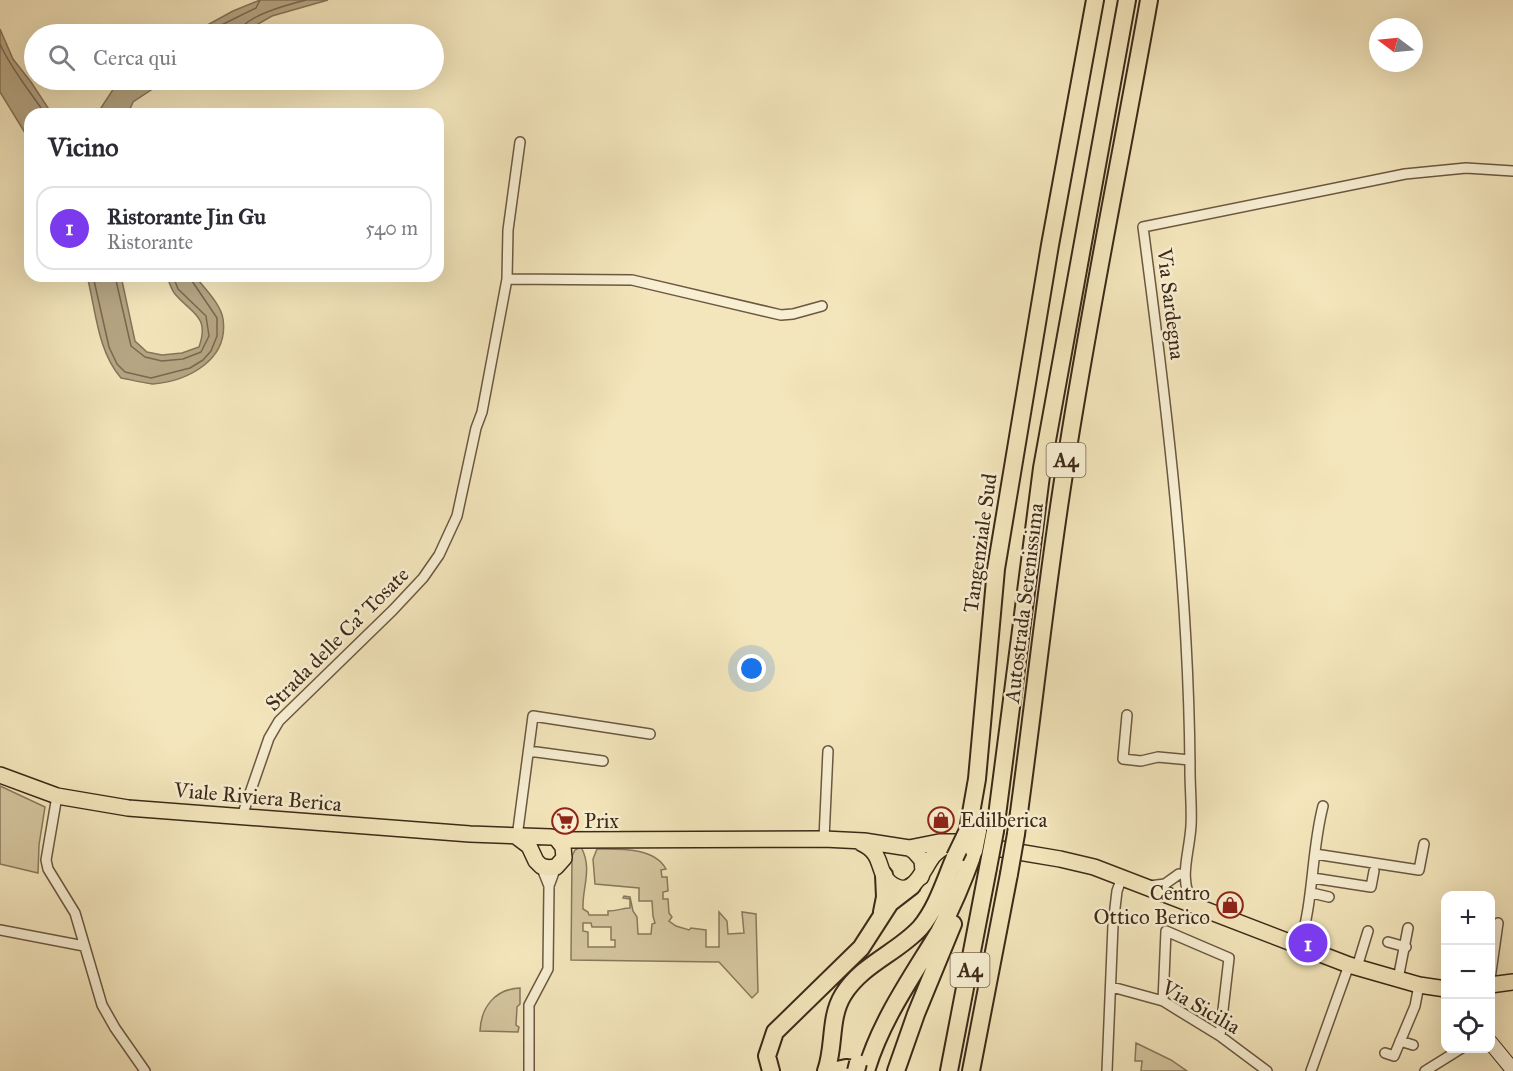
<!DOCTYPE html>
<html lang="it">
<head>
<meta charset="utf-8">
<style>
	body { margin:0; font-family:"IM FELL Great Primer",serif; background:#f7f7f7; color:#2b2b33 }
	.controls { position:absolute; right:18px; bottom:18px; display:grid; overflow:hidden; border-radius:12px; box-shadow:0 6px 24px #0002 }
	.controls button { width:54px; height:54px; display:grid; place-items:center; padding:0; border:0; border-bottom:2px solid #e1e1e2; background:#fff; color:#2b2b33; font:30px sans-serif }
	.compass { position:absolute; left:1369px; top:18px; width:54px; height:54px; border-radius:50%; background:#fff; box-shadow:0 6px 24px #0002; rotate:286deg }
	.you { position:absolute; left:752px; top:669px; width:21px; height:21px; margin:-15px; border:4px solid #fff; border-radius:50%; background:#1a73e8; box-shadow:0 0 0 9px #1a73e833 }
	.badge { display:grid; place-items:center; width:39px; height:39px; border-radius:50%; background:#7c3aed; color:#fff; font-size:20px; font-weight:700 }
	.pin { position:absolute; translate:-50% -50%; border:3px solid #fff; box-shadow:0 2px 6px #0006 }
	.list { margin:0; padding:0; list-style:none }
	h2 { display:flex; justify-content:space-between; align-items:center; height:78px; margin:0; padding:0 24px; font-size:26px }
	h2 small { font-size:20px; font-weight:400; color:#7c7c81 }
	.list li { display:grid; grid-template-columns:39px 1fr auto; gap:18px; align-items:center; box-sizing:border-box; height:84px; margin:0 12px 12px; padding:0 12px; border:2px solid #e1e1e2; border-radius:18px }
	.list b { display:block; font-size:22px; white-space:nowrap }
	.list p { margin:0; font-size:20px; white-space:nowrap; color:#7c7c81 }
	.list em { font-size:20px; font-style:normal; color:#7c7c81 }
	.icon { flex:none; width:33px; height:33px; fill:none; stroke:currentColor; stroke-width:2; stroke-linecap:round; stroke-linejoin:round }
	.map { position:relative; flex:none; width:1513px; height:1071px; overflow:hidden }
	.search { position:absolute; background:#fff; box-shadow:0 6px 24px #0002; left:24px; top:24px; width:420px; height:66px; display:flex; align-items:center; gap:15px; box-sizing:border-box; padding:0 21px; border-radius:33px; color:#7c7c81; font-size:22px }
	.panel { position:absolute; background:#fff; box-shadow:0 6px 24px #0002; left:24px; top:108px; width:420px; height:174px; border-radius:18px }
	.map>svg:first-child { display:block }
</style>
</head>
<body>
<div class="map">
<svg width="1513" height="1071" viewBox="0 0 1513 1071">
	<rect width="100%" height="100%" fill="#f4e6bc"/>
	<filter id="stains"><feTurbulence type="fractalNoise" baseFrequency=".00333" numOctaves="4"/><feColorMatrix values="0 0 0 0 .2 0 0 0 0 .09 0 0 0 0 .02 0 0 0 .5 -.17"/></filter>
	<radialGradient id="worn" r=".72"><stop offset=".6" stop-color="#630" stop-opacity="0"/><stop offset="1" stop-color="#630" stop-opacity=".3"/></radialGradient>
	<path fill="#d5c6a0" stroke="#89785c" stroke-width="1.5" fill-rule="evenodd" d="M0,786L45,807L39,845L38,873L0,864Z
		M581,847C593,869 582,887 583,909L588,912L589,915H608V911C617,911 623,908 630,908V899L623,898L624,896L630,897L633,911L637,917L638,934H651L652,924L655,923L653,916L652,901H639V888L595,884L593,859L597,849C619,849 654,847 666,869L661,870L662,877H667L668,891L663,892V899H668L669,913L672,917L669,921L676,926L689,930L691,928L706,930V947H719V912L727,921L728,934L744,933L742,912L756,914L758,992L752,998L719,962L571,960L572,856L575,850ZM583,923H591L592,927H611V940H615V947H588V932L583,931Z
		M520,988V1004L517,1007L516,1025L519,1027L518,1032L480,1031C481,1007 495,989 520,988Z
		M1136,1043L1171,1060L1187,1071H1141L1142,1061H1135Z"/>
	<path fill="#b6a684" stroke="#867459" stroke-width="1.5" d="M260,0H328L272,16L241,34H191L233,11Z
		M0,29L13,59L31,82L52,114H30V141L0,92Z
		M123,80H166L133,102L128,114H97L114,88Z
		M87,276H121L135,341L147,352L162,355L182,353L199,347C210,316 192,314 175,294C171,289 169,282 167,276H195C204,288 221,304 223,319C229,360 188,381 153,384C149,384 127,379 121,378C97,350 96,310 87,276Z"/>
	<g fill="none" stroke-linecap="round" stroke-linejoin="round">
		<path stroke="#7a684e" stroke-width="1.5" d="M203,34L256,8L260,0
			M239,34C241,16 290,4 306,0
			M0,44C11,69 30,91 45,114
			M93,276L109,347L117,364L125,372L151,378L190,368L203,360L211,351L217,336V318L192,281L191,276
			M115,276L131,346L145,357L162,361L183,359L201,352L209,336L206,316L178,289L173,276"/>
		<g stroke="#6b5841" stroke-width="12">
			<path id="street" d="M507,279L632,280L781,315L793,314L822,306
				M1127,715L1123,759L1141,761L1158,757L1190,760
				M529,751L603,761
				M57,796L46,860L48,869L75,913L102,1005L115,1028L145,1071
				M242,816L269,738L279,721L393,610L423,578L439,555L457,516L476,428L482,412L507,279L508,230L520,142
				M517,837L533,716L650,734
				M824,839L828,751
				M1315,854L1419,870L1424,844
				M541,866L549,886L556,867
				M1313,878L1371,887L1374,871
				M1149,886L1165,884L1179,874
				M1312,893L1329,897
				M1193,906C1178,876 1189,857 1191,826C1192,808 1190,789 1190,771C1189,589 1167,408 1143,227L1405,174L1466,168L1513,171
				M0,930L84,946
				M1388,942L1406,947
				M1299,947C1314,901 1311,852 1323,806
				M1357,967L1368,931
				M1398,979L1408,928
				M1490,979L1498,923
				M1112,987L1163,1001L1220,1036L1267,1071
				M1163,1001L1166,931L1229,958L1220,1036
				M1400,1041L1413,1045
				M1385,1053L1394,1056L1415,1006L1419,985
				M529,1071V1005L548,969L549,886
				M1107,1071L1113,925L1117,891L1122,877
				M1311,1071L1349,965
				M1425,1071L1462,1048"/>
		</g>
		<g stroke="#3d2918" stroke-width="16">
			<path id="secondary" d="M1490,1042L1513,1070"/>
		</g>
		<g stroke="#3d2918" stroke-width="18">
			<path id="primary" d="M0,775L57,796L128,808L470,834L551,837L566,840L824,839L864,841L909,848L914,851L922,860L923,871L921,877
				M517,837L529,846L536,861L541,866L548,868L556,867L564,858L563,847L556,838
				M861,843C885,854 876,872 890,883C914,902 923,867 934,855C938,850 944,847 949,844
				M909,848L939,842H960L1060,859L1094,867L1349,965L1419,985L1446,989
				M1490,985L1513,982"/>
		</g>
		<g stroke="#3d2918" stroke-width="20">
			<path id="highway" d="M968,830L977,779L996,569L1050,245L1095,0
				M995,831L1042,468L1127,0
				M1016,834C1033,714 1045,594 1064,474C1088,315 1121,158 1149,0
				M882,912L885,897L884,875
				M771,1071L767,1056L775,1032L861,948L890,903L912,886
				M826,1071C835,1046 829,1018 843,995C862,964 897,953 920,928C937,908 945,880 955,857
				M832,1071L846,1068L865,1071
				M866,1071C881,1020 912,977 939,932C953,906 964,879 974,851
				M896,1071L916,1014L953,924
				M949,1071L988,868
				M971,1071L1009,874"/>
		</g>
		<use href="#street" stroke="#f8efd3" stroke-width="9"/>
		<use href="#secondary" stroke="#f8efd3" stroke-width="14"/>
		<use href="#primary" stroke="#f4e6bc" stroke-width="15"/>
		<use href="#highway" stroke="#f4e6bc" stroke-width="16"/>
		<g stroke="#3d2918" stroke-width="20" stroke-linecap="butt">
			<path id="highway-bridge" d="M974,851L978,831
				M955,857L968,830
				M988,868L995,831
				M1009,874L1016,834
				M856,1071L858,1063"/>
		</g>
		<use href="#highway-bridge" stroke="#f4e6bc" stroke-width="16"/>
	</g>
	<defs>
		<g id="shop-ring" transform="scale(1.35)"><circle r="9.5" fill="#f8efd3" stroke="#8f2418" stroke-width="1.5"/><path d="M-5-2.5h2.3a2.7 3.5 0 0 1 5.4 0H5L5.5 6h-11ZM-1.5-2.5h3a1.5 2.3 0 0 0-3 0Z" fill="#8f2418"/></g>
		<g id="supermarket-ring" transform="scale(1.35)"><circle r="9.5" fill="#f8efd3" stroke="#8f2418" stroke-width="1.5"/><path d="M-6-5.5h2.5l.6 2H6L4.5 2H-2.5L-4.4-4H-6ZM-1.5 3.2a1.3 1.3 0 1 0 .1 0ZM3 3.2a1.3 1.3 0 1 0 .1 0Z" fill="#8f2418"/></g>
	</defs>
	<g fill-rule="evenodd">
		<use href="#shop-ring" x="941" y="820"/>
		<use href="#supermarket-ring" x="565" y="821"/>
		<use href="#shop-ring" x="1230" y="905"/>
	</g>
	<g text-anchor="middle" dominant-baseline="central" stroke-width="5" stroke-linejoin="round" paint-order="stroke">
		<g fill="#f8efd3" stroke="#756450" stroke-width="1.5">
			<rect x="1046.5" y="443" width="39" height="34" rx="4.5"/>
			<rect x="950.5" y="953" width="39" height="34" rx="4.5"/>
		</g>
		<g font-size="20" font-weight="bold" fill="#3d2918">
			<text x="1066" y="460">A4</text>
			<text x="970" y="970">A4</text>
		</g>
		<g font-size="21" fill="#3d2918" stroke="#f8efd3">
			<text transform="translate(1171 304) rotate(83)">Via Sardegna</text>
			<text transform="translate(980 543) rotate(-82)">Tangenziale Sud</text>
			<text transform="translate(1024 603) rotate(-83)">Autostrada Serenissima</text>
			<text transform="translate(337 639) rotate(-45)">Strada delle Ca' Tosate</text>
			<text transform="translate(258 797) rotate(5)">Viale Riviera Berica</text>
			<text transform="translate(1201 1007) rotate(30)">Via Sicilia</text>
		</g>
		<g font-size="21" fill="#3d2918" stroke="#f8efd3" text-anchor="start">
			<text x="960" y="820">Edilberica</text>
			<text x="584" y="821">Prix</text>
			<text x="1210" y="893" text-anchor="end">Centro<tspan x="1210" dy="24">Ottico Berico</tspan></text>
		</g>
	</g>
	<rect width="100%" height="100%" filter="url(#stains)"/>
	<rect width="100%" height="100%" fill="url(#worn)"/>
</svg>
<div class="controls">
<button>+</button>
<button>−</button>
<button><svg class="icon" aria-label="locate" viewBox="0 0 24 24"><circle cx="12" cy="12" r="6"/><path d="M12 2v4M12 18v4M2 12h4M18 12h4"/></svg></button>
</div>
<svg class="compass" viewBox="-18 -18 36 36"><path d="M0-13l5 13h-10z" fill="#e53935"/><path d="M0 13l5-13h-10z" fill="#7c7c81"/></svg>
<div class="you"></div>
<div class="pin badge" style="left:1308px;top:943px">1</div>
<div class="search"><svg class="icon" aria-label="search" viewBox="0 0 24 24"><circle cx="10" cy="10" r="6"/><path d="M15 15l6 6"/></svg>Cerca qui</div>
<section class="panel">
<h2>Vicino<small></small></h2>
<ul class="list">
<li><span class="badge">1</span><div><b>Ristorante Jin Gu</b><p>Ristorante</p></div><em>540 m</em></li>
</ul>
</section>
</div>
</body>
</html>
